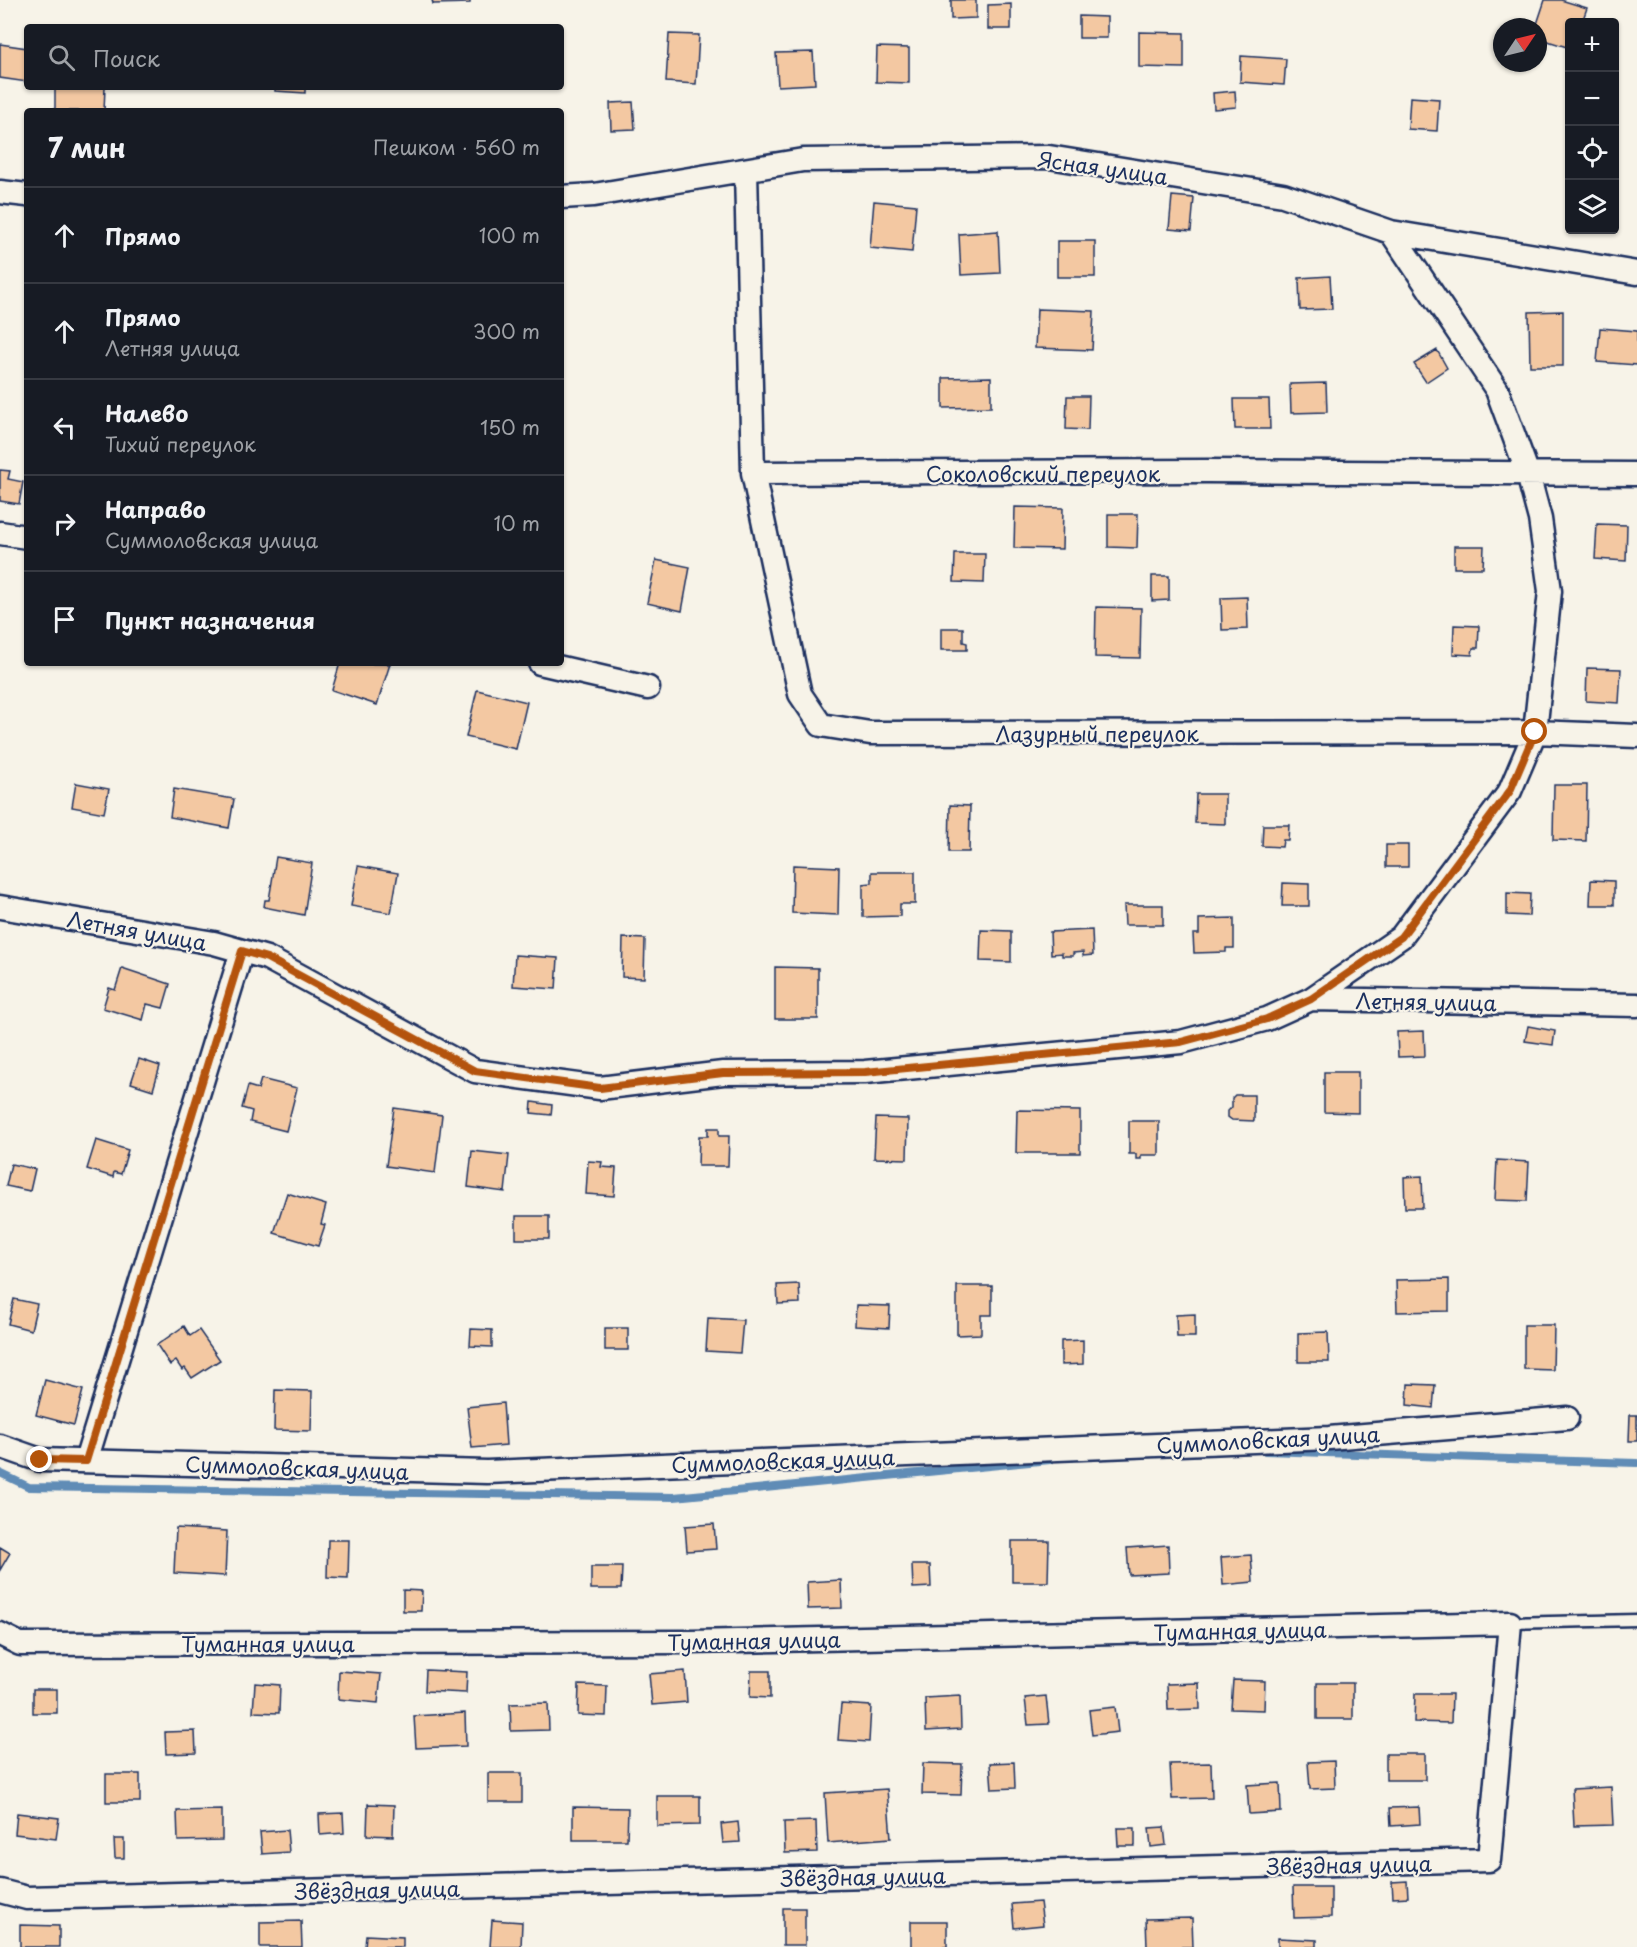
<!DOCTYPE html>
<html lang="ru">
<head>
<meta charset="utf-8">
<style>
	body { margin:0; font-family:"Playpen Sans",sans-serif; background:#242831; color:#f1f3f6 }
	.controls { position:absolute; right:18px; top:18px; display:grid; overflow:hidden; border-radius:6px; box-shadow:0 2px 4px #0004 }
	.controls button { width:54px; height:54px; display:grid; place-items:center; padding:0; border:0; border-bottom:2px solid #363941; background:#171b24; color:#f1f3f6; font:30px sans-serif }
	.compass { position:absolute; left:1493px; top:18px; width:54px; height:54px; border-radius:50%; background:#171b24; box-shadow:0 2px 4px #0004; rotate:55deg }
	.stop { position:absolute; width:18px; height:18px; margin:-14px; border:4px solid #b45309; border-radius:50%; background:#fff }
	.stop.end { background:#b45309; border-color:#fff; box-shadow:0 2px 6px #0008 }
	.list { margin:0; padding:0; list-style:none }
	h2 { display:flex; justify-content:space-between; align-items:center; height:78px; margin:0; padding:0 24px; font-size:26px }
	h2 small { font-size:20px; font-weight:400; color:#9ea1a6 }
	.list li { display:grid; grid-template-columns:39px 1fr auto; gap:18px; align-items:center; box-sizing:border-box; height:96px; padding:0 24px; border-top:2px solid #363941 }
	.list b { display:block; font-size:22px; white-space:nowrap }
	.list p { margin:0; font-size:20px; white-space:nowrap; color:#9ea1a6 }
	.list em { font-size:20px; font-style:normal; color:#9ea1a6 }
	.icon { flex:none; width:33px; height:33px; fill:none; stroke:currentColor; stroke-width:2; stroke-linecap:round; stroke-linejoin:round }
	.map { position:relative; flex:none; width:1637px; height:1947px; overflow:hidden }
	.search { position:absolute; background:#171b24; box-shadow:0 2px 4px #0004; left:24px; top:24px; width:540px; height:66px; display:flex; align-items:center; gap:15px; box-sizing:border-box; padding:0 21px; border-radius:6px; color:#9ea1a6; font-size:22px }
	.panel { position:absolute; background:#171b24; box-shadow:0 2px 4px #0004; left:24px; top:108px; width:540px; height:558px; border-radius:6px }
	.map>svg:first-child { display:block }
</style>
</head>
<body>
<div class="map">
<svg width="1637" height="1947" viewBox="0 0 1637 1947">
	<rect width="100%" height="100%" fill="#f7f3e8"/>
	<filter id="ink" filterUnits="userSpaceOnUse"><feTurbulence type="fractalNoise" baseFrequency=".0167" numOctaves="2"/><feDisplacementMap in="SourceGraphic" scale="12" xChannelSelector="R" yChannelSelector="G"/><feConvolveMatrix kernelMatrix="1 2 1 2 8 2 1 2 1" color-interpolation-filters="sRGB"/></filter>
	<g filter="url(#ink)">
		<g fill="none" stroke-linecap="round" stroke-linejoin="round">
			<path stroke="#618cb6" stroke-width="8" d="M1265,1451L1637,1463
				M0,1473L29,1487L674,1497L1050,1460"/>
		</g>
		<path fill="#f3c8a2" stroke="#1b2f5e" stroke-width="1.5" d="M432,0H470V3L433,4Z
			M951,0H976V18L951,19Z
			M1545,0H1561L1587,8L1582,22H1570V48L1538,38V27H1536Z
			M1011,4V29H988V5Z
			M1079,16L1107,17V38H1079Z
			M1139,32L1184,33V68L1139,67Z
			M669,34L699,35L696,84L666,82Z
			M0,44L27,48V82L0,78Z
			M877,47L909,48V83L876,82Z
			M813,52L815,84L778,86L776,53Z
			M1241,56L1286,59L1284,85L1240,82Z
			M55,87H105L104,111H55Z
			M275,87H305V93L275,91Z
			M1235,91L1236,107L1214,109L1213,93Z
			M1410,97L1439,99L1437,131L1408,129Z
			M633,102L635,129L611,130L610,103Z
			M1172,196L1194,198L1191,231L1169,229Z
			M874,201L916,205L912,252L870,248Z
			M998,231L1000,273L961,275L959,234Z
			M1057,241H1095V277H1057Z
			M1330,276L1332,309L1300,310L1299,278Z
			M1037,309L1094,311L1092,350L1035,348Z
			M1563,311V366H1530L1529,312Z
			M1600,328L1637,331V365L1597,362Z
			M1437,350L1447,368L1426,382L1414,364Z
			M991,377V407L943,408V378Z
			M1326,383L1327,412L1291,413L1290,384Z
			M1067,396H1089L1088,430L1066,429Z
			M1234,399H1269L1270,429H1235Z
			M0,470L10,471L8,479L23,482L19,504L0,501Z
			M1015,507L1063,508L1062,549L1014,548Z
			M1108,514H1138L1137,548L1108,547Z
			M1597,524L1627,525L1626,561L1595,559Z
			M1454,546H1484L1483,568H1454Z
			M955,554H985L984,583L954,582Z
			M656,560L690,567L682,611L647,603Z
			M1152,576H1169V600L1152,601Z
			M1247,597L1248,629L1222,630L1221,598Z
			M1096,607L1141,608L1140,658L1095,657Z
			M1454,625L1479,626L1478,648H1473L1472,655L1453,654Z
			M941,628H963V642L967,643V650H941Z
			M340,663L390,664L377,705L332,690Z
			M1587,668L1621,669L1619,703L1586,701Z
			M477,690L527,702L516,749L466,737Z
			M76,783L109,789L104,813L72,807Z
			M1554,785H1587L1586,841L1553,840Z
			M174,789L234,799L229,828L170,817Z
			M1196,794H1225V824L1195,823Z
			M950,805L970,806L969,852H949Z
			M1263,825H1289L1288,840H1283L1282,847L1262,846Z
			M1386,845H1408V867H1386Z
			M276,857L312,863L304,915L264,907L265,900H269Z
			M793,865L839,867L838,915L792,913Z
			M358,866L398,873L391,913L351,906Z
			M872,872H915V904H900V916L863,917V884L872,883Z
			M1591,880L1614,881V905H1590Z
			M1283,883L1309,884V906H1282Z
			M1507,893L1530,894L1529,916L1507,915Z
			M1124,905H1163V925H1125Z
			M1234,918V948H1226V952L1194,953L1193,934H1199V919Z
			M981,930L1011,931V962L980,961Z
			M1092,930L1093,955L1083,956V952L1073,953V956H1062V953L1051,954L1050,932Z
			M623,938L645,939L644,978L622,977Z
			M515,955L558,958L556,989L513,986Z
			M775,967L818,968V1019H775Z
			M122,968L170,984L163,1008L147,1004L143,1020L103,1008L109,988L115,990Z
			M1528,1026L1555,1031L1553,1045L1525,1041Z
			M1424,1031L1425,1056L1398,1057L1397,1032Z
			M139,1059L160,1066L153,1090L131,1083Z
			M1324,1072H1358V1113L1324,1112Z
			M261,1079L297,1088L286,1131L250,1122L252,1111L242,1108L248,1086L258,1089Z
			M1235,1095H1254V1121L1232,1120L1228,1117V1111L1232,1107V1098Z
			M532,1102L552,1105L551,1115L531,1113Z
			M394,1108L442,1115L435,1173L386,1166Z
			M1017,1110L1080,1111V1153H1016Z
			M876,1118L908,1119L907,1159L874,1158Z
			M1129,1121H1159V1155H1141V1159H1136V1154H1129Z
			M708,1128H719V1136H729L728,1166H698L699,1136H708Z
			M96,1140L128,1150L121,1174L114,1172L113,1177L87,1169Z
			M472,1151L509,1155L505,1192L468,1187Z
			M1497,1160L1529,1162L1527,1201L1495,1200Z
			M588,1161L602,1162L601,1167L616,1168L614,1196L586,1194Z
			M11,1164L35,1169L30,1191L6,1186Z
			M1422,1176L1423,1208H1405L1404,1177Z
			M287,1193L326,1205L321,1224L325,1225L318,1246L274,1233Z
			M516,1216H549V1239H516Z
			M1449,1279V1311L1397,1312L1396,1280Z
			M799,1284L800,1303L778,1304L777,1285Z
			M957,1286H992V1315H981V1334L957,1335Z
			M14,1299L37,1304L31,1330L8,1324Z
			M856,1305L890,1306L889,1328L855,1326Z
			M1195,1314V1337H1177L1176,1315Z
			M708,1318L743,1320L740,1353L706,1351Z
			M1524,1325H1554L1553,1370L1524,1369Z
			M184,1326L190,1336L199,1330L220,1360L192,1378L185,1368L182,1370L176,1361L170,1365L157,1345Z
			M605,1328H628V1350H605Z
			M471,1329L492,1330V1347L470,1346Z
			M1328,1332L1329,1362H1298V1333Z
			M1083,1340V1364L1061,1365V1341Z
			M45,1380L83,1390L74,1425L36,1415Z
			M1408,1384L1435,1385L1433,1408L1407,1405Z
			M275,1390L312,1391L311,1431L274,1430Z
			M503,1403L506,1445L472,1448L467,1407Z
			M1630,1415H1637V1441H1629Z
			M714,1524L716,1549L687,1551L685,1526Z
			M176,1528L227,1531L225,1576L174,1573Z
			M328,1540H349L348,1578L327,1577Z
			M1012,1541H1049L1048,1582H1012Z
			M1168,1545L1169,1573L1129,1575L1127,1548Z
			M0,1547L10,1553L0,1570Z
			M1251,1555L1253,1582L1223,1585L1221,1557Z
			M912,1565H930L931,1587L913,1588Z
			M591,1567H622L621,1589H591Z
			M841,1580L842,1608L808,1609L807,1582Z
			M403,1590L422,1591L421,1611H403Z
			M426,1670L467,1672L466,1693L425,1691Z
			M339,1671L381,1674L378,1703L338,1699Z
			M685,1671L687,1702L652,1705L649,1674Z
			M751,1671H770V1698L750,1697Z
			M1233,1680L1265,1681L1264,1710L1231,1709Z
			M255,1683L280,1685L279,1713L253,1712Z
			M1199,1683L1200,1709L1168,1710L1167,1684Z
			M1317,1683H1353V1719H1317Z
			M579,1685L607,1686L606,1716L578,1715Z
			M33,1689H57V1713H33Z
			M1415,1694H1452L1451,1723L1414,1722Z
			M960,1696L961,1729L926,1731L925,1698Z
			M1046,1696L1049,1724L1028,1725L1025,1698Z
			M548,1703L549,1730L511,1731L510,1704Z
			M841,1704L871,1706L869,1742L838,1740Z
			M1115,1707L1118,1732L1092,1735L1089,1710Z
			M465,1713L466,1746L416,1748L414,1716Z
			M195,1731L196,1753L166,1754L165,1732Z
			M1386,1754H1425V1780H1386Z
			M1334,1761L1335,1788L1310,1789L1308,1762Z
			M1014,1762L1015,1788L992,1789L990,1763Z
			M923,1763L962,1764L961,1795L922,1794Z
			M1211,1763L1212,1798L1172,1799L1170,1764Z
			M488,1773H522V1802H488Z
			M106,1774H140V1802H106Z
			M1280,1783L1281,1812L1249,1814L1247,1785Z
			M1611,1787L1613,1825L1574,1826L1572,1789Z
			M887,1789L891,1838L828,1843L825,1793Z
			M657,1796H700V1825L657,1826Z
			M368,1804L394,1805L393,1836L367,1835Z
			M573,1807L628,1808L627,1840H573Z
			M1419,1807L1420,1824L1391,1826L1390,1808Z
			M222,1810V1840L178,1841L177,1811Z
			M17,1813L59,1818L56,1839L15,1834Z
			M343,1813L344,1833L320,1835L319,1814Z
			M816,1821L817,1852L785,1853L784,1822Z
			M738,1822L740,1842L723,1843L721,1824Z
			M1164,1827L1166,1845L1151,1847L1149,1828Z
			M1117,1828H1135V1846H1118Z
			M287,1830L289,1852L262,1854L260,1832Z
			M114,1839H124V1858H115Z
			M1407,1881L1408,1897L1393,1898L1392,1882Z
			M1293,1887H1331V1917L1294,1918Z
			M1040,1902L1043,1925L1014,1928L1012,1904Z
			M783,1908H805V1945H783Z
			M1192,1918L1193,1947H1147L1146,1919Z
			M492,1920L522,1922L521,1947H490Z
			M301,1921L302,1947H260V1922Z
			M911,1921H947V1947H911Z
			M20,1925L59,1926V1947H20Z
			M366,1935L403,1937V1947H365Z
			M1278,1938L1317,1940V1947H1278Z"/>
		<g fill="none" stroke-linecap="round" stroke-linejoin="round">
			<g stroke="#1b2f5e" stroke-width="15">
				<path id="lane" d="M1510,1623L1637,1620"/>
			</g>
			<g stroke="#1b2f5e" stroke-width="27">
				<path id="street" d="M746,170L753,473L1207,471L1637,474
					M0,192L27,195
					M561,197L594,195L803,160L1049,157L1283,195L1391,232L1637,273
					M753,473L800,694L821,725L870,733L1535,732L1637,736
					M0,533L27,537
					M540,663L648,688
					M0,907L214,943L267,958L475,1071L600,1088L723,1073L865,1072L1181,1042L1267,1019L1311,999L1637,1005
					M1311,999L1401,937L1510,791L1535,732L1550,591L1540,519L1528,474L1497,390L1391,232
					M0,1446L40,1460L487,1472L1329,1438L1567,1418
					M86,1461L242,951
					M0,1634L20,1644L691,1642L1510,1623L1489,1860L27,1898L0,1891"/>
			</g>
			<use href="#lane" stroke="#f7f3e8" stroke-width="10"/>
			<use href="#street" stroke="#f7f3e8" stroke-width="22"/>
		</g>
	</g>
	<g fill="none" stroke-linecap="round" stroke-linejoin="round" filter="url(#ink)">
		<path stroke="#b45309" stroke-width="8" d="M40,1460L86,1461L242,951L267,958L475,1071L600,1088L723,1073L865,1072L1181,1042L1267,1019L1311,999L1401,937L1510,791L1535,732"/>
	</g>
	<g text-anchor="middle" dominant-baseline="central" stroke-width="4.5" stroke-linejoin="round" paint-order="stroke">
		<g font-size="21" fill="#1b2f5e" stroke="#f7f3e8">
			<text transform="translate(1103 167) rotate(8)">Ясная улица</text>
			<text x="1043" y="473">Соколовский переулок</text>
			<text x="1097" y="733">Лазурный переулок</text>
			<text transform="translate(137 930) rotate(10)">Летняя улица</text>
			<text transform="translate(1426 1001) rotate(1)">Летняя улица</text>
			<text transform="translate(1268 1439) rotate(-3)">Суммоловская улица</text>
			<text transform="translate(783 1460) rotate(-2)">Суммоловская улица</text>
			<text transform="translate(297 1467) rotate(2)">Суммоловская улица</text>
			<text transform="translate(1240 1630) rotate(-1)">Туманная улица</text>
			<text transform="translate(754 1640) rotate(-1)">Туманная улица</text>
			<text x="268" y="1643">Туманная улица</text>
			<text transform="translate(1349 1864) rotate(-1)">Звёздная улица</text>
			<text transform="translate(863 1876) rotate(-1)">Звёздная улица</text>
			<text transform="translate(377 1889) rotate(-1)">Звёздная улица</text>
		</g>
	</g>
</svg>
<div class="controls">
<button>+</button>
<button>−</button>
<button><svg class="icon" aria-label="locate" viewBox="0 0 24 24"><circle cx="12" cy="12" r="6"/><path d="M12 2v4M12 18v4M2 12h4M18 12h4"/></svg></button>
<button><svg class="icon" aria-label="layers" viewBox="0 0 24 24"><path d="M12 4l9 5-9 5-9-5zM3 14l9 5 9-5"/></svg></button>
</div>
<svg class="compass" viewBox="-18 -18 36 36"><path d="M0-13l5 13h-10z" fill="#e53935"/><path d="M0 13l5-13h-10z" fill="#9ea1a6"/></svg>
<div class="stop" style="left:1535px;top:732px"></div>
<div class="stop end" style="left:40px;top:1460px"></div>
<div class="search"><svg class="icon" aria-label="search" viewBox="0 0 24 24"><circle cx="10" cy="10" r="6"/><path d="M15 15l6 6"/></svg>Поиск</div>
<section class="panel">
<h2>7 мин<small>Пешком · 560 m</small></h2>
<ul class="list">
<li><svg class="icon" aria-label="ahead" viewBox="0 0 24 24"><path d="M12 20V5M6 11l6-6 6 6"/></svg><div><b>Прямо</b></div><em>100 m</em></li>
<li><svg class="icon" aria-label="ahead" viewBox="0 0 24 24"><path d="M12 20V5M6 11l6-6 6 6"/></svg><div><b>Прямо</b><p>Летняя улица</p></div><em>300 m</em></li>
<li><svg class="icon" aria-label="left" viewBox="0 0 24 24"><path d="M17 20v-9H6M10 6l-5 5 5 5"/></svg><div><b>Налево</b><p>Тихий переулок</p></div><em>150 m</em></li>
<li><svg class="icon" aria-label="right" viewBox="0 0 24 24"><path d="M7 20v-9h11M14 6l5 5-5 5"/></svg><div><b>Направо</b><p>Суммоловская улица</p></div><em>10 m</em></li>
<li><svg class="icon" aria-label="arrive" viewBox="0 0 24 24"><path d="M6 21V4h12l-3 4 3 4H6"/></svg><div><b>Пункт назначения</b></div></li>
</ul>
</section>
</div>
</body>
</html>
